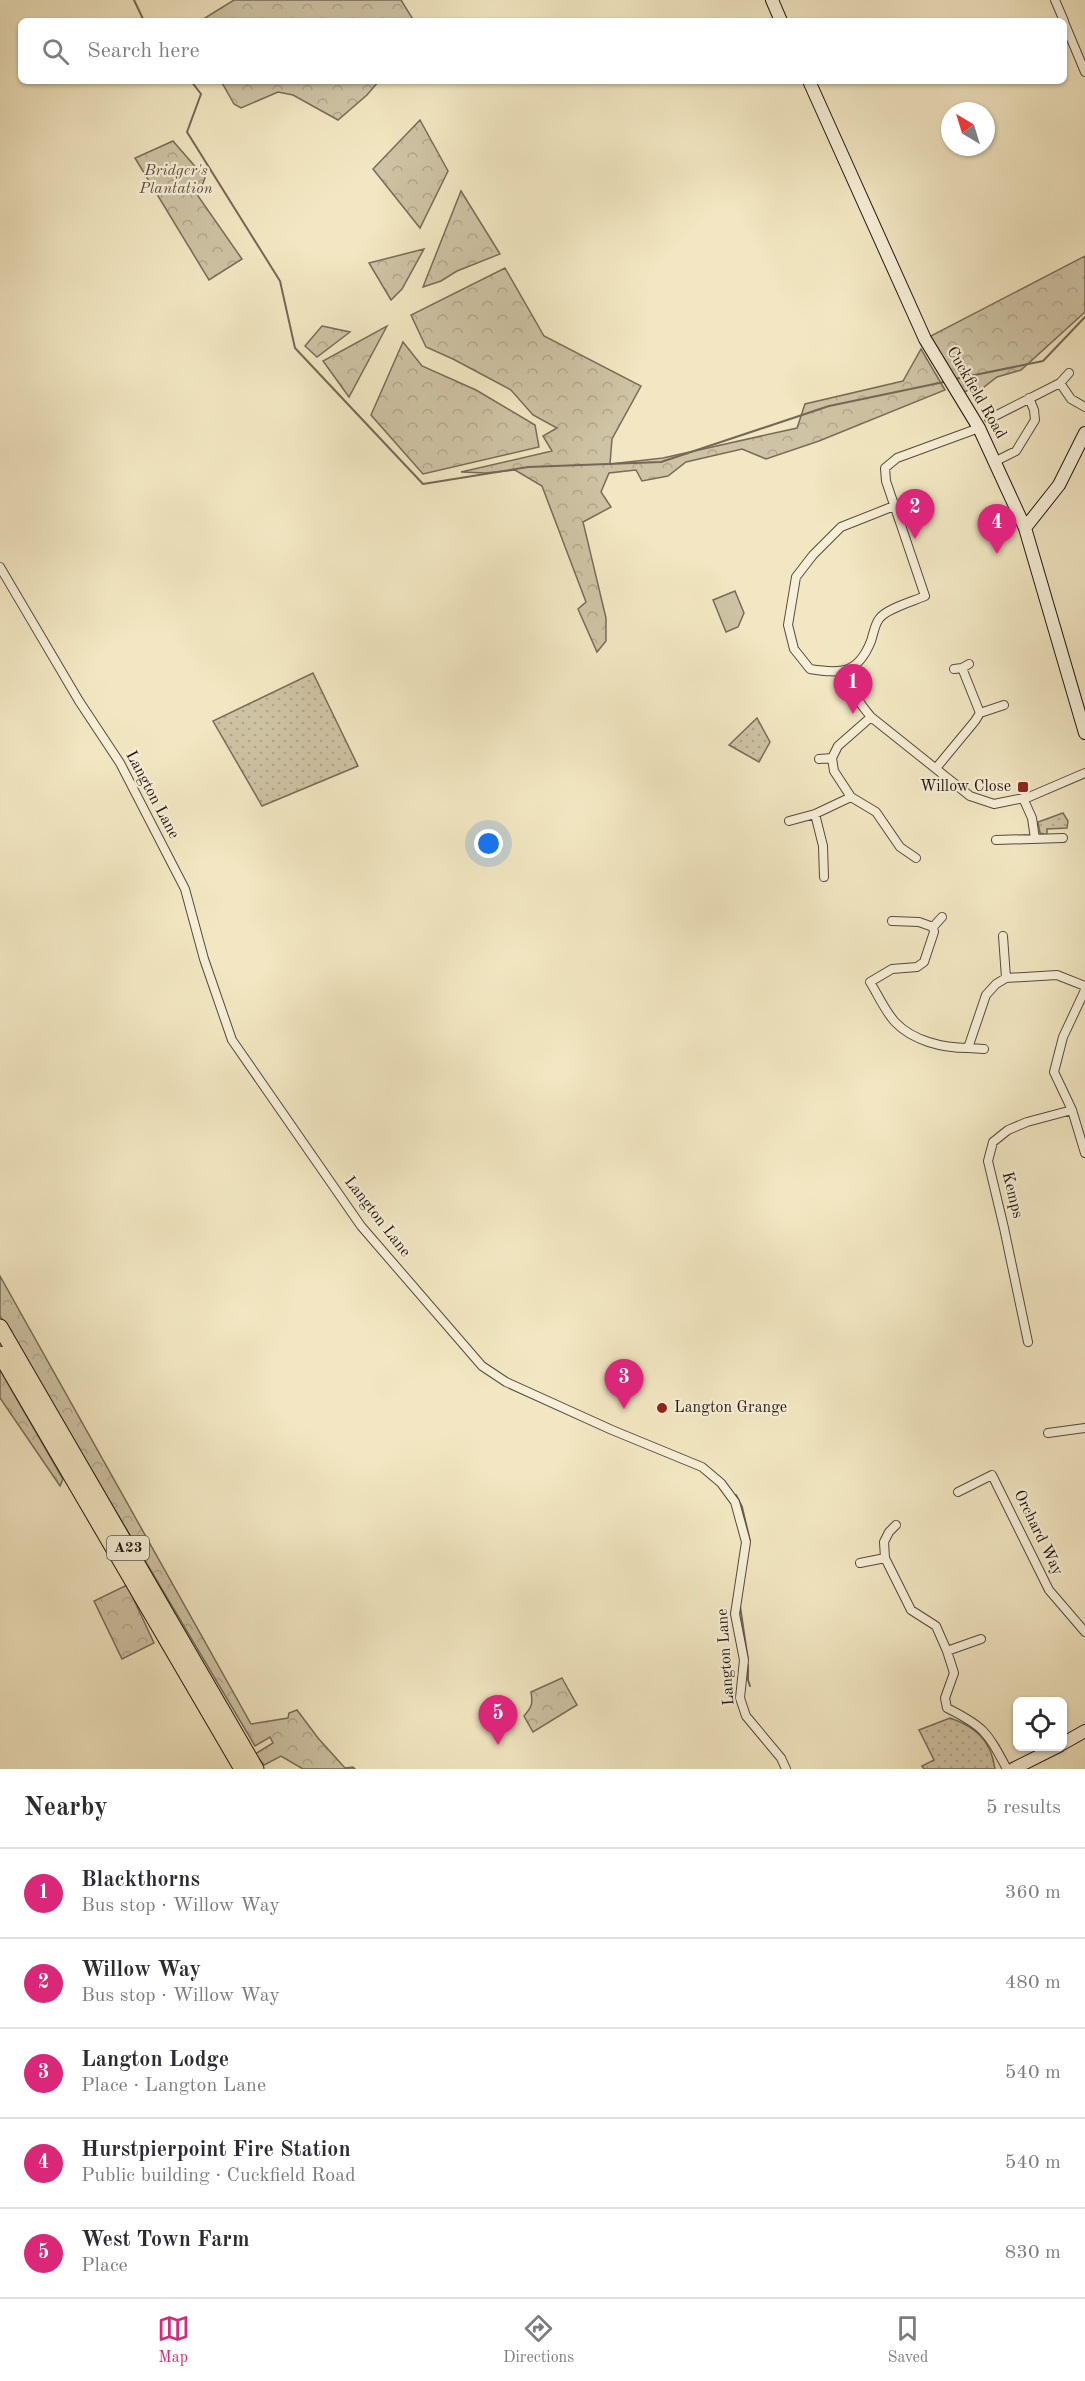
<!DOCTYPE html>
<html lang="en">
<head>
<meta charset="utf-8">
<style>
	body { margin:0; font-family:"Old Standard TT",serif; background:#f7f7f7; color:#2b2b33 }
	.controls { position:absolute; right:18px; bottom:18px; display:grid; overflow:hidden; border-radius:9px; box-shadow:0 2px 4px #0004 }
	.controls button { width:54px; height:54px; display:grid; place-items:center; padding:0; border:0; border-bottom:2px solid #e1e1e2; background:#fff; color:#2b2b33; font:30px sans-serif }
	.compass { position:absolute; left:941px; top:102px; width:54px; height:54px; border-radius:50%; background:#fff; box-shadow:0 2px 4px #0004; rotate:322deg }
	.you { position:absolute; left:489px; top:844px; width:21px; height:21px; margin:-15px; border:4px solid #fff; border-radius:50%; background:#1a73e8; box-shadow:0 0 0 9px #1a73e833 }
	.badge { display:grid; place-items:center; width:39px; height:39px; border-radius:50%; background:#db2777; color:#fff; font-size:20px; font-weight:700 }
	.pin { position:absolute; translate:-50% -50px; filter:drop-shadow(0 2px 3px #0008) }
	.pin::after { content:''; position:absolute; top:32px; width:21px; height:18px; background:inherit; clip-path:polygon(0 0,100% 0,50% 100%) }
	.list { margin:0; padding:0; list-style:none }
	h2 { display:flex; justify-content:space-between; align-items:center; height:78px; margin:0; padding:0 24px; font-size:26px }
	h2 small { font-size:20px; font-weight:400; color:#7c7c81 }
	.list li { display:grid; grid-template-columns:39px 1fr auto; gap:18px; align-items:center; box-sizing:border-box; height:90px; padding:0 24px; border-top:2px solid #e1e1e2 }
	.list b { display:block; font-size:22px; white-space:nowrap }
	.list p { margin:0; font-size:20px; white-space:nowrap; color:#7c7c81 }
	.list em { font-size:20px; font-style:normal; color:#7c7c81 }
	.icon { flex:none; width:33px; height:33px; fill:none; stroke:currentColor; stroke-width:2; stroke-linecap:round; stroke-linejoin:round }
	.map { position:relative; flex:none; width:1085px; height:1769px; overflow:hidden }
	.search { position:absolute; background:#fff; box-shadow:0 2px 4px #0004; left:18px; right:18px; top:18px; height:66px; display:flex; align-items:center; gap:15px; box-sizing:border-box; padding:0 21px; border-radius:9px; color:#7c7c81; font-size:22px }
	.sheet { height:528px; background:#fff }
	nav { display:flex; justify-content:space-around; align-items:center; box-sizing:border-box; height:84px; border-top:2px solid #e1e1e2; background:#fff; font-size:16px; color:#7c7c81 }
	nav a { display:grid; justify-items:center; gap:3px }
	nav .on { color:#db2777 }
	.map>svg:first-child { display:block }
</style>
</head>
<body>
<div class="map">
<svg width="1085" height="1769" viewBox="0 0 1085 1769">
	<defs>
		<pattern id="green-dots" width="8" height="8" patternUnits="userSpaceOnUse" patternTransform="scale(1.5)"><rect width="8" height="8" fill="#cec3a4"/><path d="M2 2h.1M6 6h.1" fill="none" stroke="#b1a78c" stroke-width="1.8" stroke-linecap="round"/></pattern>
		<pattern id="forest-crowns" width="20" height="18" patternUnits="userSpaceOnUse" patternTransform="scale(1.5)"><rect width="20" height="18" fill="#cec3a4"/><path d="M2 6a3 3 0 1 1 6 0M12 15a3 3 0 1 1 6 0" fill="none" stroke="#b1a78c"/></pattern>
	</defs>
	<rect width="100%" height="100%" fill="#f2e7c2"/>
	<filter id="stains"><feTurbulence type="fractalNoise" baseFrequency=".00333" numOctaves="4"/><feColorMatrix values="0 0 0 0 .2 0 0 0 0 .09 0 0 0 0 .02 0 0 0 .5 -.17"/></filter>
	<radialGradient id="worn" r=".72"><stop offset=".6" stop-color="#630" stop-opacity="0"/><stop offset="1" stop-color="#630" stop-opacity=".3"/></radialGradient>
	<path fill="url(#green-dots)" stroke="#776c5a" stroke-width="1.5" d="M313,673L358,766L262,806L213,721Z
		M757,718L770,742L759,762L729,745Z
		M1063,813L1068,821L1067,828L1047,829V835L1040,833L1038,822Z
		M950,1718C976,1727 991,1740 995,1769H924L922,1766L934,1760L919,1730Z"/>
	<path fill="url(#forest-crowns)" stroke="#776c5a" stroke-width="1.5" d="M234,0H401L414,21H200Z
		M221,81H379L367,95L338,120L293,95L278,92L241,108L234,104Z
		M420,120L448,171L420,228L373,169Z
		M173,141L205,178L198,196L242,259L209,280L135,158Z
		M461,191L500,254L457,271L441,281L423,287Z
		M424,249L402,289L391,300L369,263Z
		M1085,256V312L1021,370L997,377L984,387L958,393L925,339Z
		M505,268L544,336L641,386L612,439L610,464L663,458L797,428L805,404L903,381L921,349L945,390L819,441L766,459L742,449L686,462L668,476L642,481L636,470L609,473L601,492L611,507L583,522L606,618V641L597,652L578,609L586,602L542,486L515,470L485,473L461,472L552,451L543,436L557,428L533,415L511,390L453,359L426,347L411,315Z
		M322,326L350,332L317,357L305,346Z
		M387,326L349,397L323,361Z
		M403,342L422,366L476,390L535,425L539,447L423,474L371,415Z
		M0,1276L251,1724L288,1718L289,1713L297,1710L318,1738L345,1768L353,1767L355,1769H303L281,1756L264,1765L255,1754L273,1743L270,1737L255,1746L0,1316Z
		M0,1370L63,1479L60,1486L0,1398Z
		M127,1585L154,1643L122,1659L94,1601Z
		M562,1678L577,1705L533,1732L524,1716C532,1707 533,1703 531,1692Z"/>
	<path fill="#cec3a4" stroke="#776c5a" stroke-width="1.5" d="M735,591L744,613L738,627L726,632L713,600Z"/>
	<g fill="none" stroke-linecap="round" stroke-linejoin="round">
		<path stroke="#736856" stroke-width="2" d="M134,0L144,21
			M191,81L201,94L187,132L280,281L295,348L423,484L528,467L661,462L829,406L944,382
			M955,379L1043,361L1085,317
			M736,1495L742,1507L750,1541
			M740,1606L748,1660
			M748,1665V1680L750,1686"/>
		<g stroke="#544a3c" stroke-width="10">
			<path id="street" d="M1055,0L1064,21
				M1064,22L1085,72
				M1060,383L1069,373
				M989,419L1060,383L1071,399L1085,407
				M996,461L1016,451L1035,420L1034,410L1029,398
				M894,506L841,527L813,555L796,577L788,625L794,649L810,669C841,674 858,674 871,641C873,635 875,624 879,619C885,609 914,601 925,596L886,481L885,468L897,458L979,428
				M0,567L79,701L120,763L185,889L204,959L232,1040L361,1226L482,1366L506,1382L612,1430L702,1467L721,1483L735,1502L746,1542L735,1614L744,1660L740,1698L746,1716L781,1758L786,1769
				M954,669L962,668L969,664
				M847,671C853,677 851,682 854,690C857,701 864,708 871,717L970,796L994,804L1029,797L1085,773
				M980,713L1004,705
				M871,717L838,746L832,758L834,771L851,797L876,812L900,847L916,858
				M819,759L832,758
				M937,767L975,721L980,713L962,668
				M1023,798L1032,818L1035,839
				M815,814L823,846L824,877
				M789,821L815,814L851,797
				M996,840L1063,838
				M892,921L919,922L933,927L934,932L924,962L917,967L892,969L870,982C878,995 885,1011 895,1022C913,1041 943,1048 968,1048L986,995L996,984L1006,978L1057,975L1085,986
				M933,927L942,917
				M1003,936L1006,978
				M1085,990L1063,1037L1054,1072L1072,1110L1085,1153
				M968,1048L984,1049
				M1028,1342L1004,1228L988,1161L993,1142L1008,1130L1027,1122L1072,1110
				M1048,1433L1085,1428
				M958,1492L992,1475L1049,1590L1085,1632
				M896,1525L889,1532L884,1542L885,1558L911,1610L936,1626L947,1651L954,1673L945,1698L947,1708C985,1727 987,1732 1007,1769
				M860,1563L885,1558
				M947,1651L981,1639"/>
		</g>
		<g stroke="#201510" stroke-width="14">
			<path id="secondary" d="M772,0L781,21
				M809,81L925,339L979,428L1025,528L1085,733
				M1025,528L1059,485L1085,433
				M1062,1744L1085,1731
				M1013,1769L1059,1746"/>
		</g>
		<g stroke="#201510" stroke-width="17">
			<path id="highway" d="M0,1327L256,1769
				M0,1354L242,1769"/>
		</g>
		<use href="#street" stroke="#f7efd7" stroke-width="8"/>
		<use href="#secondary" stroke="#f7efd7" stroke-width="12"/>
		<use href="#highway" stroke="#f2e7c2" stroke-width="15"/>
	</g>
	<g fill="#8f2418" stroke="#f7efd7" stroke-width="2">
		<rect x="1017" y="781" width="12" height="12" rx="3"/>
		<circle cx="662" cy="1408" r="6"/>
	</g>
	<g text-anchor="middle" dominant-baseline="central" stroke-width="4.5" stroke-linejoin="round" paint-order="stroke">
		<rect fill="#f7efd7" stroke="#60564c" stroke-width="1.5" x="107" y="1536" width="42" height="24" rx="4.5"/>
		<g font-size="15" font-weight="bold" fill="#201510">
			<text x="128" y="1548">A23</text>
		</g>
		<g font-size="16" font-style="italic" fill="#5d5244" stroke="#f7efd7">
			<text x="176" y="171">Bridger's<tspan x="176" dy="18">Plantation</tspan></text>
		</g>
		<g font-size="16" fill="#201510" stroke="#f7efd7">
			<text transform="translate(976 393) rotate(60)">Cuckfield Road</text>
			<text transform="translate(152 795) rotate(62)">Langton Lane</text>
			<text transform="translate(1012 1195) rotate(76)">Kemps</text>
			<text transform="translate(377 1217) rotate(52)">Langton Lane</text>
			<text transform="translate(1038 1533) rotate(64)">Orchard Way</text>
			<text transform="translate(726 1657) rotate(-94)">Langton Lane</text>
		</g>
		<g font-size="16" fill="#201510" stroke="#f7efd7" text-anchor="end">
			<text x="1011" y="787">Willow Close</text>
			<text x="674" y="1408" text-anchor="start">Langton Grange</text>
		</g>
	</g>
	<rect width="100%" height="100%" filter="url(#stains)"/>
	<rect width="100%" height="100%" fill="url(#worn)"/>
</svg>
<div class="controls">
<button><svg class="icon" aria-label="locate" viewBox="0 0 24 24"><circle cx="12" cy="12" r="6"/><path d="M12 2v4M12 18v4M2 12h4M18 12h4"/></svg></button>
</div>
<svg class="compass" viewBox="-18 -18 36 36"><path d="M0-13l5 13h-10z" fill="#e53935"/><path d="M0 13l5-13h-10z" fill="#7c7c81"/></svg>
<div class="you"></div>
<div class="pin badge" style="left:853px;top:714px">1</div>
<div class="pin badge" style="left:915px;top:539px">2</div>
<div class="pin badge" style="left:624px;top:1409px">3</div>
<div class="pin badge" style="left:997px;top:554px">4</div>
<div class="pin badge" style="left:498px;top:1745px">5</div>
<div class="search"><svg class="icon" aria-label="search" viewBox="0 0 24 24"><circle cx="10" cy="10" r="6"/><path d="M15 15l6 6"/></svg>Search here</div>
</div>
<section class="sheet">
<h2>Nearby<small>5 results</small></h2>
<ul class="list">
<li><span class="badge">1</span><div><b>Blackthorns</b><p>Bus stop · Willow Way</p></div><em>360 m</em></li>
<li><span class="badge">2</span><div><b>Willow Way</b><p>Bus stop · Willow Way</p></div><em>480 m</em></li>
<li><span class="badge">3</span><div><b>Langton Lodge</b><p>Place · Langton Lane</p></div><em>540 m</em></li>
<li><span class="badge">4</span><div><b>Hurstpierpoint Fire Station</b><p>Public building · Cuckfield Road</p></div><em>540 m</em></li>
<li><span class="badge">5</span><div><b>West Town Farm</b><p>Place</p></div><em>830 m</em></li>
</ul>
</section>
<nav>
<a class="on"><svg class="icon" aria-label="map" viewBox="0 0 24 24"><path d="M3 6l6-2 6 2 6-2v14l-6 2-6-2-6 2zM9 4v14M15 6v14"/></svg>Map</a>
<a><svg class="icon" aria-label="directions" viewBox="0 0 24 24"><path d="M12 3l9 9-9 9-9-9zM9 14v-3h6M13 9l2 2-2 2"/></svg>Directions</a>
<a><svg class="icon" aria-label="saved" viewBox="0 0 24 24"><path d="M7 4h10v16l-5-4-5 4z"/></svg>Saved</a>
</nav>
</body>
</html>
